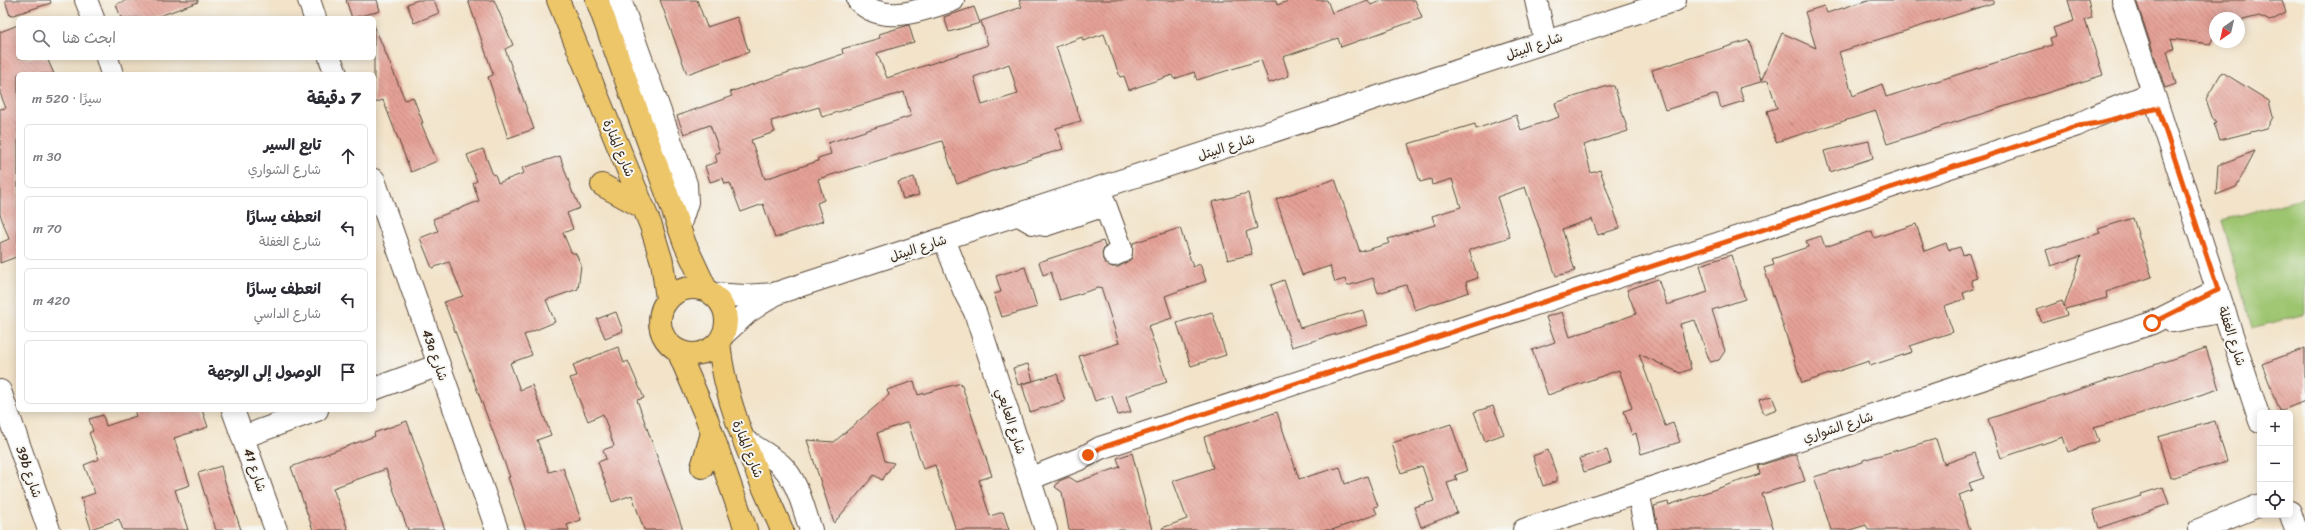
<!DOCTYPE html>
<html lang="ar">
<head>
<meta charset="utf-8">
<style>
	body { margin:0; font-family:Sriracha,"Playpen Sans Arabic",sans-serif; background:#f7f7f7; color:#2b2b33; direction:rtl }
	.controls { position:absolute; right:12px; bottom:12px; display:grid; overflow:hidden; border-radius:6px; box-shadow:0 2px 10px #0003 }
	.controls button { width:36px; height:36px; display:grid; place-items:center; padding:0; border:0; border-bottom:1px solid #e1e1e2; background:#fff; color:#2b2b33; font:20px sans-serif }
	.compass { position:absolute; left:2209px; top:12px; width:36px; height:36px; border-radius:50%; background:#fff; box-shadow:0 2px 10px #0003; rotate:214deg }
	.stop { position:absolute; width:12px; height:12px; margin:-9px; border:3px solid #ea580c; border-radius:50%; background:#fff }
	.stop.end { background:#ea580c; border-color:#fff; box-shadow:0 1px 4px #0008 }
	.list { margin:0; padding:0; list-style:none }
	h2 { display:flex; justify-content:space-between; align-items:center; height:52px; margin:0; padding:0 16px; font-size:17px }
	h2 small { font-size:13px; font-weight:400; color:#7c7c81 }
	.list li { display:grid; grid-template-columns:26px 1fr auto; gap:12px; align-items:center; box-sizing:border-box; height:64px; margin:0 8px 8px; padding:0 8px; border:1px solid #e1e1e2; border-radius:6px }
	.list b { display:block; font-size:15px; white-space:nowrap }
	.list p { margin:0; font-size:13px; white-space:nowrap; color:#7c7c81 }
	.list em { font-size:13px; font-style:normal; color:#7c7c81 }
	.icon { flex:none; width:22px; height:22px; fill:none; stroke:currentColor; stroke-width:2; stroke-linecap:round; stroke-linejoin:round }
	.map { position:relative; flex:none; width:2305px; height:530px; overflow:hidden; direction:ltr }
	.search { position:absolute; background:#fff; box-shadow:0 2px 10px #0003; left:16px; top:16px; width:360px; height:44px; display:flex; align-items:center; gap:10px; box-sizing:border-box; padding:0 14px; border-radius:6px; color:#7c7c81; font-size:15px }
	.panel { position:absolute; background:#fff; box-shadow:0 2px 10px #0003; left:16px; top:72px; width:360px; height:340px; border-radius:6px; direction:rtl }
	.map>svg:first-child { display:block }
</style>
</head>
<body>
<div class="map">
<svg width="2305" height="530" viewBox="0 0 2305 530">
	<defs>
		<pattern id="building-back-hatch" width="6" height="6" patternUnits="userSpaceOnUse"><rect width="6" height="6" fill="#e5a196"/><path d="M-1 5l2 2M0 0l6 6M5-1l2 2" fill="none" stroke="#bb837a"/></pattern>
	</defs>
	<rect width="100%" height="100%" fill="#f6f6f2"/>
	<filter id="ink" filterUnits="userSpaceOnUse"><feTurbulence type="fractalNoise" baseFrequency=".025" numOctaves="2"/><feDisplacementMap in="SourceGraphic" scale="8" xChannelSelector="R" yChannelSelector="G"/><feConvolveMatrix kernelMatrix="1 2 1 2 8 2 1 2 1" color-interpolation-filters="sRGB"/></filter>
	<filter id="wash" filterUnits="userSpaceOnUse"><feTurbulence type="fractalNoise" baseFrequency=".012" numOctaves="4" result="noise"/><feDisplacementMap in="SourceGraphic" scale="16" xChannelSelector="R" yChannelSelector="G"/><feGaussianBlur stdDeviation="0.9" result="paint"/><feColorMatrix in="noise" values="0 0 0 0 0 0 0 0 0 0 0 0 0 0 0 0 0 1.4 0 .05"/><feComposite in="paint" operator="in"/></filter>
	<g filter="url(#wash)">
		<rect width="100%" height="100%" fill="#f2e3c9"/>
		<path fill="#9dc570" stroke="#6c7847" d="M2305,198V314L2252,328L2222,220Z"/>
		<g id="blocks">
			<path fill="url(#building-back-hatch)" fill-rule="evenodd" d="M5,0H50L51,3L10,16Z
				M127,0H198V2L154,18H121L116,4Z
				M346,0H377L380,11L352,18Z
				M418,0H434L439,13L414,23L407,4Z
				M468,0H494L513,45L505,49L534,129L508,138L488,77L493,75L492,71Z
				M660,0H697L707,27L737,17L749,52L687,74Z
				M1019,0H1276L1277,5L1291,0H1327L1332,13L1368,0L1371,5L1384,0H1415L1422,18L1341,47L1338,38L1283,57L1289,76L1269,83L1261,60L1197,80L1194,72L1174,79L1172,75L1129,90L1124,76L1120,77L1104,34L1083,41L1082,37L1056,47L1081,121L1056,128L1063,149L995,170L957,184L942,141L818,179L824,200L817,203L823,221L775,238L763,204L741,212L730,183L725,184L723,178L710,182L705,166L717,162L715,154L720,152L710,125L684,134L677,116L732,96L730,92L843,54L842,49L880,38L879,34L909,25L914,42L877,53L887,78L988,45L981,21L1022,7ZM1009,64L1018,94L982,105L974,77ZM904,92L911,116L828,143L831,154L818,158V161L765,179L751,140L775,132L771,121L819,107L822,117Z
				M1868,0H1993V3L1839,52L1853,96L1882,84L1886,97L2052,45L2050,38L2056,36L2053,28L2074,21L2068,0H2088L2092,18L2085,20L2103,75L1887,144L1876,111L1776,142L1767,111L1777,108L1768,80L1739,88L1744,101L1721,108L1717,94L1665,110L1652,70L1749,40L1761,81L1782,33L1816,48L1805,12L1824,6L1827,13Z
				M2136,0H2282L2286,13L2270,21L2259,16L2239,21V18H2215V34L2210,44L2171,39L2174,49L2167,51L2176,84L2165,88Z
				M974,7L980,23L949,32L944,17Z
				M18,25V58H47L54,74H18V258L16,257L0,263V243L9,239L0,214V109L6,108L0,93V32Z
				M374,25L405,100L413,97L423,123H421L437,161L411,172L383,100L374,103Z
				M2222,72L2269,101L2273,117L2267,128L2220,140L2214,123L2216,122L2212,117L2206,99Z
				M1608,86H1614L1628,131L1584,145L1591,173L1600,170L1620,228L1598,235L1592,219L1562,229L1575,271L1556,276L1525,187L1497,197L1510,237L1469,250L1478,278L1466,282L1469,292L1415,310L1406,285L1378,293L1373,278L1347,286L1345,279L1335,282L1330,266L1302,275L1276,199L1335,179L1360,252L1390,243L1388,239L1435,225L1432,216L1461,207L1452,179L1432,185L1431,179L1420,182L1408,144L1475,124L1476,129L1516,115L1521,130L1559,117L1555,103Z
				M1869,141L1873,158L1830,172L1824,151Z
				M483,149L493,175L495,174L498,183L524,173L522,168L560,156L573,194H574L580,208L567,213L573,229L563,233L571,252L576,254L581,265L578,289L546,300L555,322L524,335L532,355L510,363L520,390L532,385L551,435L537,440L549,472L563,468L581,520L567,525L569,530H526L508,477H510L444,302L463,296L449,262L432,268L420,238L438,231L433,219L479,201L473,183L477,181L467,155Z
				M2255,151L2236,187L2216,195L2218,165Z
				M914,177L919,195L903,199L898,182Z
				M1248,193L1257,228L1246,232L1252,254L1228,260L1212,202Z
				M2133,218L2152,277L2106,292L2107,298L2065,309L2067,315L2042,323L2037,310L2062,301L2064,307L2081,256L2051,266L2046,250L2100,233L2098,229Z
				M1916,224L1925,251L1946,243L1949,250L1960,247L1963,255L1969,253L1977,278L1971,280L1974,289L1963,293L1965,299L1944,306L1953,332L1910,346L1912,352L1870,366L1869,361L1802,383L1764,268L1774,265L1772,259L1808,247L1806,241L1821,236L1825,247L1872,231L1874,238Z
				M1180,228L1193,267L1200,264L1206,281L1165,296L1172,318L1148,326L1167,382L1126,396L1131,412L1118,415L1112,396L1095,401L1079,356L1119,343L1101,287L1060,300L1051,272L1043,275L1039,262L1103,241L1105,247L1102,253L1103,260L1112,267H1119L1132,258L1133,243Z
				M1731,255L1745,299L1712,310L1725,351L1719,360L1710,362L1695,320L1680,324L1691,369L1680,373L1639,354L1665,426L1673,423L1680,442L1641,454L1636,433L1632,435L1624,411L1632,408L1619,370L1548,395L1532,350L1555,342L1546,317L1562,312L1570,337L1636,314L1627,290L1658,279L1667,305L1708,292L1700,265Z
				M1025,267L1037,307L1002,317L994,294L1001,292L996,276Z
				M1284,280L1300,328L1363,310L1367,325L1292,347L1271,285Z
				M616,312L623,331L605,338L597,319Z
				M1212,312L1226,355L1191,366L1177,323Z
				M618,347L624,363L628,361L644,398L637,400L683,530H644L632,495L612,502L598,462L606,459L603,450L614,446L603,414L588,421L570,378L577,376L573,365Z
				M2206,348L2219,389L2094,428L2099,441L2068,452L2063,437L2001,458L1988,419Z
				M2305,348V401L2280,411L2262,364Z
				M1028,364L1033,381L1018,385L1013,368Z
				M1057,374L1065,401L1030,412L1022,384Z
				M914,381L918,395L961,383L992,476L979,480L985,501L990,516L1003,512L1009,530H956L935,465L923,469L908,422L877,433L885,461L894,463L882,480L874,475L834,523L807,440L834,442L889,395L887,390Z
				M1772,396L1777,409L1764,414L1759,400Z
				M1493,406L1504,434L1485,441L1474,412Z
				M134,410H202L208,427L174,438L190,485L175,490L188,530H123L119,519L91,529L81,498L95,493L84,465L99,459L89,433L93,431L89,419L103,415L106,426L136,416Z
				M1277,412L1299,479L1340,467L1345,484L1367,476L1378,506L1374,507L1377,514L1332,530H1163L1162,528L1187,519L1173,481L1213,468L1204,437Z
				M407,421L445,530H408L386,469L333,488L348,530H313L291,467L375,436L374,433Z
				M2215,421L2227,462L2170,478L2158,437Z
				M1451,424L1467,471L1455,475L1457,480L1447,483L1457,513L1421,527L1414,507L1434,501L1422,466L1401,473L1392,443Z
				M1936,439L1944,464L1975,453L1984,478L1969,483L1972,490L1959,495L1970,530H1868L1866,525L1850,530H1831L1814,477L1863,462V460Z
				M1548,450L1557,476V481L1543,486L1533,456Z
				M1607,450L1611,463L1584,472L1580,458Z
				M1132,453L1152,530H1069L1062,492L1055,487L1059,481L1069,477L1077,482L1120,467L1117,458Z
				M1796,454L1805,481L1762,494L1774,530H1658L1654,506L1668,502L1669,505L1760,474L1758,466Z
				M221,466L224,479L241,530H216L198,473Z
				M2163,487L2169,504L2099,528L2093,510L2142,496L2141,494Z"/>
		</g>
	</g>
	<g filter="url(#ink)">
		<use href="#blocks" fill-opacity="0" stroke="#564638" stroke-width="1"/>
		<g fill="none" stroke-linecap="round" stroke-linejoin="round">
			<g stroke="#564638" stroke-width="24">
				<path id="minor" d="M86,0L93,18
					M309,0L315,18
					M620,0L686,184L687,202L679,227
					M858,0C883,27 925,9 953,0
					M1536,0L1545,41
					M2123,0L2260,421
					M107,58L112,74
					M330,58L336,74
					M374,180L497,530
					M1100,191L1121,248V252L1114,255
					M1019,215L1033,223L1045,225L1105,205
					M944,239L965,293L975,312L1046,530
					M712,294L745,296L774,294
					M2173,321L2224,311
					M723,335L748,312L777,293L1675,0
					M374,389L439,365
					M0,391L49,530
					M233,410L276,530
					M243,437L317,410
					M744,440C756,448 770,455 781,465C798,481 803,508 811,530
					M1029,479L1082,458L1100,448L2077,125L2096,116L2153,93
					M1638,492L1646,530
					M2290,512L2296,530
					M1524,530L2152,323L2218,290
					M2199,530L2260,505"/>
			</g>
			<g stroke="#564638" stroke-width="24">
				<path id="major" d="M558,0L651,226L662,262L667,299
					M597,0L685,244L707,291
					M602,185L644,208
					M660 321a33 33 0 1 1 66 0a33 33 0 1 1-66 0Z
					M719,342C725,409 756,469 782,530
					M678,351L707,419L746,530
					M702,467L712,433"/>
			</g>
			<use href="#minor" stroke="#fff" stroke-width="22"/>
			<use href="#major" stroke="#ecc669" stroke-width="22"/>
		</g>
	</g>
	<g fill="none" stroke-linecap="round" stroke-linejoin="round" filter="url(#ink)">
		<path stroke="#ea580c" stroke-width="5" d="M1088,455L1100,448L2078,126L2099,123L2158,108L2218,290L2152,323"/>
	</g>
	<g text-anchor="middle" dominant-baseline="central" stroke-width="4" stroke-linejoin="round" paint-order="stroke">
		<g font-size="13" fill="#3b2a1e" stroke="#f6f6f2">
			<text transform="translate(1534 46) rotate(-19)">شارع البيتل</text>
			<text transform="translate(1226 147) rotate(-18)">شارع البيتل</text>
			<text transform="translate(619 148) rotate(67)">شارع المنارة</text>
			<text transform="translate(918 248) rotate(-18)">شارع البيتل</text>
			<text transform="translate(2232 336) rotate(72)">شارع الغفلة</text>
			<text transform="translate(435 355) rotate(71)">43a شارع</text>
			<text transform="translate(1011 421) rotate(72)">شارع العايعي</text>
			<text transform="translate(1838 427) rotate(-18)">شارع الشواري</text>
			<text transform="translate(748 449) rotate(68)">شارع المنارة</text>
			<text transform="translate(255 470) rotate(71)">شارع 41</text>
			<text transform="translate(29 472) rotate(71)">39b شارع</text>
		</g>
	</g>
</svg>
<div class="controls">
<button>+</button>
<button>−</button>
<button><svg class="icon" aria-label="locate" viewBox="0 0 24 24"><circle cx="12" cy="12" r="6"/><path d="M12 2v4M12 18v4M2 12h4M18 12h4"/></svg></button>
</div>
<svg class="compass" viewBox="-18 -18 36 36"><path d="M0-13l5 13h-10z" fill="#e53935"/><path d="M0 13l5-13h-10z" fill="#7c7c81"/></svg>
<div class="stop" style="left:2152px;top:323px"></div>
<div class="stop end" style="left:1088px;top:455px"></div>
<div class="search"><svg class="icon" aria-label="search" viewBox="0 0 24 24"><circle cx="10" cy="10" r="6"/><path d="M15 15l6 6"/></svg>ابحث هنا</div>
<section class="panel">
<h2>7 دقيقة<small>سيرًا · 520 m</small></h2>
<ul class="list">
<li><svg class="icon" aria-label="ahead" viewBox="0 0 24 24"><path d="M12 20V5M6 11l6-6 6 6"/></svg><div><b>تابع السير</b><p>شارع الشواري</p></div><em>30 m</em></li>
<li><svg class="icon" aria-label="left" viewBox="0 0 24 24"><path d="M17 20v-9H6M10 6l-5 5 5 5"/></svg><div><b>انعطف يسارًا</b><p>شارع الغفلة</p></div><em>70 m</em></li>
<li><svg class="icon" aria-label="left" viewBox="0 0 24 24"><path d="M17 20v-9H6M10 6l-5 5 5 5"/></svg><div><b>انعطف يسارًا</b><p>شارع الداسي</p></div><em>420 m</em></li>
<li><svg class="icon" aria-label="arrive" viewBox="0 0 24 24"><path d="M6 21V4h12l-3 4 3 4H6"/></svg><div><b>الوصول إلى الوجهة</b></div></li>
</ul>
</section>
</div>
</body>
</html>
